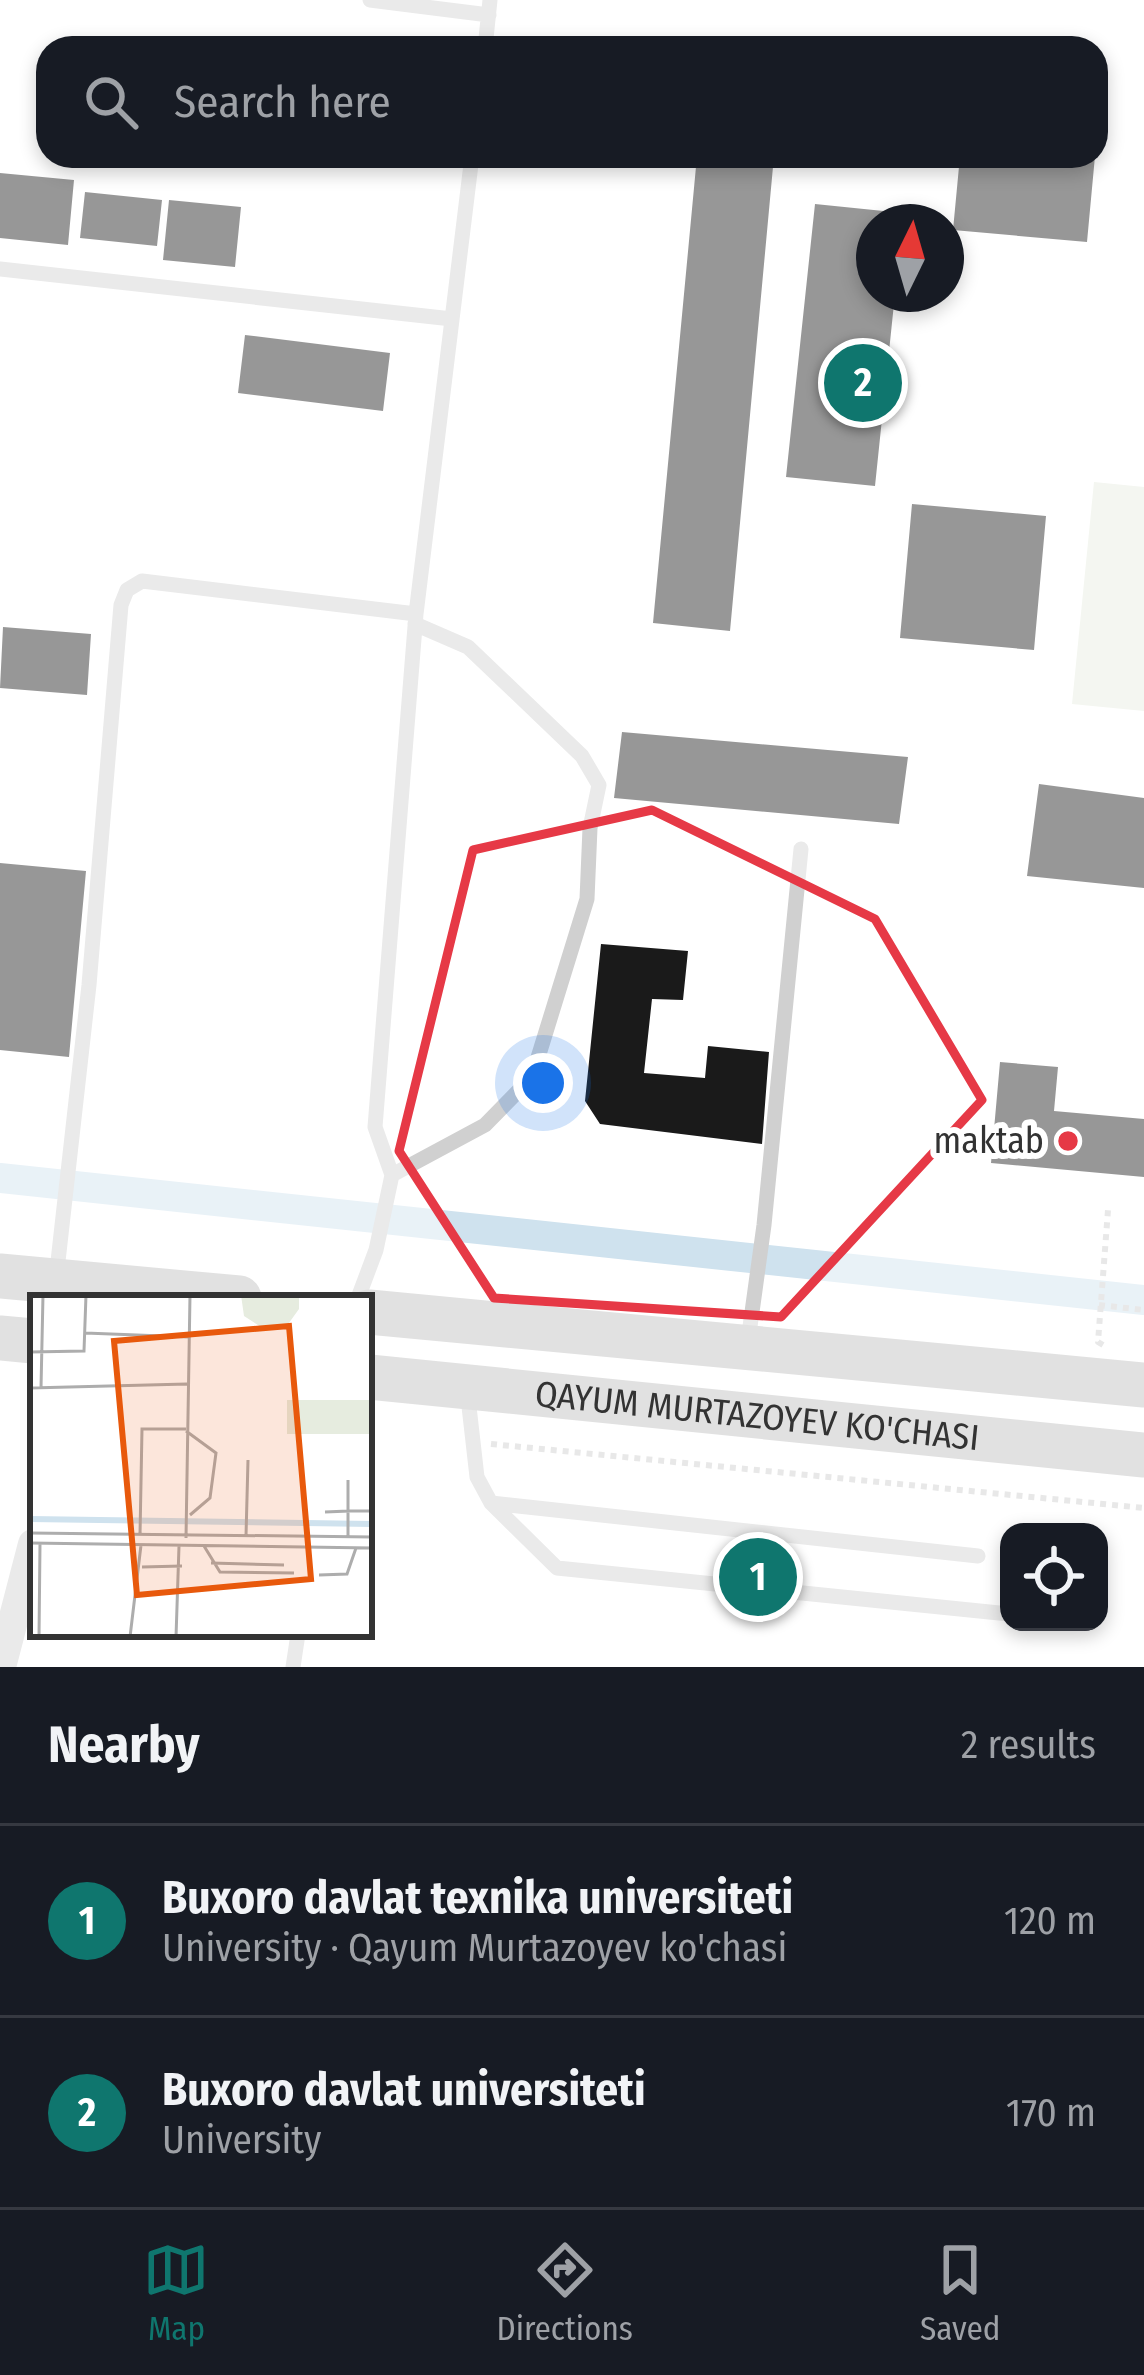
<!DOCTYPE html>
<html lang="en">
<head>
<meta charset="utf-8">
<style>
	body { margin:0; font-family:"Fira Sans Condensed",sans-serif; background:#242831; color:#f1f3f6 }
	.controls { position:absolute; right:36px; bottom:36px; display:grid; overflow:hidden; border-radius:24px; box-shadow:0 6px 18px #0003 }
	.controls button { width:108px; height:108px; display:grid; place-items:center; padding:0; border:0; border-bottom:3px solid #363941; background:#171b24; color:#f1f3f6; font:60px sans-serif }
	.compass { position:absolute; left:856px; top:204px; width:108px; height:108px; border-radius:50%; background:#171b24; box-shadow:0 6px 18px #0003; rotate:5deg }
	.you { position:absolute; left:543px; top:1083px; width:42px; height:42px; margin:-30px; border:9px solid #fff; border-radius:50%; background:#1a73e8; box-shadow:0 0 0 18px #1a73e833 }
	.badge { display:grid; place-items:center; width:78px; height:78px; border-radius:50%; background:#0f766e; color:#fff; font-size:39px; font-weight:700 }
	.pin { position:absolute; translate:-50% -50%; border:6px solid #fff; box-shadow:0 3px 12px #0006 }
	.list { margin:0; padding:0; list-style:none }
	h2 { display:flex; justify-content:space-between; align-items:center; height:156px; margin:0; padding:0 48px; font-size:51px }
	h2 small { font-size:39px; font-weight:400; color:#9ea1a6 }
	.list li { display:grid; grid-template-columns:78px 1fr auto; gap:36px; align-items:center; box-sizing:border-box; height:192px; padding:0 48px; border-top:3px solid #363941 }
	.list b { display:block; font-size:45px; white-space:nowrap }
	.list p { margin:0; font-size:39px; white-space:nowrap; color:#9ea1a6 }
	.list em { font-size:39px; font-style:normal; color:#9ea1a6 }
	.icon { flex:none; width:66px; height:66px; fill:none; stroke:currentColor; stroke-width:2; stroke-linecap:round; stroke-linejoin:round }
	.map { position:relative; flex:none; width:1144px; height:1667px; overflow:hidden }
	.search { position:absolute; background:#171b24; box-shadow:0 6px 18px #0003; left:36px; right:36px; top:36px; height:132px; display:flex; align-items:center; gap:30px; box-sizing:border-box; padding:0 42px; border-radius:36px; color:#9ea1a6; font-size:45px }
	.sheet { height:540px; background:#171b24 }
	nav { display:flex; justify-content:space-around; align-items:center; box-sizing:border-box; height:168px; border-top:3px solid #363941; background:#171b24; font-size:33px; color:#9ea1a6 }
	nav a { display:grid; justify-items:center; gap:6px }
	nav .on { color:#0f766e }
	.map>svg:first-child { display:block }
</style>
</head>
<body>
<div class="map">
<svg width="1144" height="1667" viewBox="0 0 1144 1667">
	<rect width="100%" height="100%" fill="#fff"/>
	<path fill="#e6ecdf" d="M1094,482L1144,487V711L1072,704Z"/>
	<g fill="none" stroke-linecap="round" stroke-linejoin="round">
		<path stroke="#cfe2ee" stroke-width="30" d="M0,1178L1144,1300"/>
	</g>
	<path fill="#1a1a1a" d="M697,156H774L730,631L653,623Z
		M960,156H1095L1087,242L953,230Z
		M0,173L74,180L68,245L0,238Z
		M85,192L162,200L157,246L80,238Z
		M169,200L241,207L235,267L163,260Z
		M815,204L903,213L902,222H874V294H895L875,486L786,477Z
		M245,335L390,353L383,411L238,393Z
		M912,504L1046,516L1034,650L900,638Z
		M3,627L91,634L87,695L0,688Z
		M622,732L908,757L899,824L614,798Z
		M1039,784L1144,798V888L1027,876Z
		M0,863L86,871L69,1057L0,1050Z
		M601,944L688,951L683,1000L652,999L644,1073L705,1078L708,1046L769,1052L762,1144L600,1124L585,1101Z
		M1000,1062L1058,1067L1054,1111L1144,1119V1177L991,1163Z"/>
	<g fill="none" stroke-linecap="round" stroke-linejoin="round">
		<path stroke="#cdcdcd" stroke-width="6" stroke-dasharray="6 6" stroke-linecap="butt" d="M1099,1305L1144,1310
			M1103,1345L1098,1342L1108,1210
			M491,1444L1144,1508"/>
		<path stroke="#d0d0d0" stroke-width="15" d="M370,0L489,15
			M485,48L490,0
			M0,269L452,319
			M392,1175L485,1125L532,1077L587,899L590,828L599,785L582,756L468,647L415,624
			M56,1279L89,985L121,605L127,590L142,581L416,614
			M358,1298L376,1250L392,1175L375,1127L416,614L472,156
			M748,1341L764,1225L801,849
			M467,1389L477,1477L491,1503L557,1568L1009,1614
			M491,1503L978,1556
			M293,1667L298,1634"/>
		<path stroke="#d0d0d0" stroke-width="30" d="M1,1667L33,1544"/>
		<g stroke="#bdbdbd" stroke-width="45">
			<path d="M0,1276L239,1298"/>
			<path d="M369,1312L1144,1385"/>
			<path d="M0,1338L33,1341"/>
			<path id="s1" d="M369,1377L1144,1455"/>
		</g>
	</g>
	<path d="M0 0H1144V1667H0ZM652,810L875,919L982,1100L781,1317L494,1298L399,1151L473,850Z" fill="#fff" fill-opacity=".55" fill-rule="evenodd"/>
	<path fill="none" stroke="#e63946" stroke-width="9" stroke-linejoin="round" d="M652,810L875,919L982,1100L781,1317L494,1298L399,1151L473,850Z"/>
	<circle fill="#e63946" stroke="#fff" stroke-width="4.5" cx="1068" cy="1141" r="12"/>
	<g text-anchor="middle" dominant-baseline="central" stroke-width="12" stroke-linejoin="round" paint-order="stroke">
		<g font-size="36" fill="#333" stroke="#fff" text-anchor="end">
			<text x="1044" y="1141">maktab</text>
		</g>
		<g font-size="36" fill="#333" stroke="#fff">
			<text stroke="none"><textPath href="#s1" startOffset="390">QAYUM MURTAZOYEV KO'CHASI</textPath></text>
		</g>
	</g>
	<g transform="translate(30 1295)">
		<rect width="342" height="342" fill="#fff"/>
		<path d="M211,0H269V14L256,32L234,34L214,21ZM257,105H342V139H257Z" fill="#e6ecdf"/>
		<path fill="none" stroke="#cfe2ee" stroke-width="6" d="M0,224L342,229"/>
		<path fill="none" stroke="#adadad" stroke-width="3" d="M98,0L160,1M55,38L159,42M0,57L54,56L56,0M0,93L157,89M11,93L13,0M156,136L186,158L180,203L160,220M295,217L318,216V185M0,238L342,242M110,240L112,134H156M216,241L218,165M318,242V216H342M156,243L160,0M0,248L342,253M174,251L190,277L264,278M181,268L254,270M112,272L152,271M289,280L317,279L326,253M9,342L10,249M100,342L111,250M146,342L149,251"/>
		<path fill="#e8590c" fill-opacity="0.15" stroke="#e8590c" stroke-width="6" d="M259,31L281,284L107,300L84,46Z"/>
		<rect width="342" height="342" fill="none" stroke="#333" stroke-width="6"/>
	</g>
</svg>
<div class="controls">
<button><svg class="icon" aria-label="locate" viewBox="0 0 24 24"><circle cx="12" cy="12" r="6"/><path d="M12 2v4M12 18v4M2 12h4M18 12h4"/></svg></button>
</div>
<svg class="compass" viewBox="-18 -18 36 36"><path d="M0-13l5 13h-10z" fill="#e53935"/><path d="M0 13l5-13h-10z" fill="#9ea1a6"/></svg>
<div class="you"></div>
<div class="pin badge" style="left:758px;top:1577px">1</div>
<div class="pin badge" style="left:863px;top:383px">2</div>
<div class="search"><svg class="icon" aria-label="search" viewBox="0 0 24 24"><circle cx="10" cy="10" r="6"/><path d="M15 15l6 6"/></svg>Search here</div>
</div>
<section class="sheet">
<h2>Nearby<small>2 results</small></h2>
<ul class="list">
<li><span class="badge">1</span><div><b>Buxoro davlat texnika universiteti</b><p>University · Qayum Murtazoyev ko'chasi</p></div><em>120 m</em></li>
<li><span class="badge">2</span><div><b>Buxoro davlat universiteti</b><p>University</p></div><em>170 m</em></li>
</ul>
</section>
<nav>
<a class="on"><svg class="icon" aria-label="map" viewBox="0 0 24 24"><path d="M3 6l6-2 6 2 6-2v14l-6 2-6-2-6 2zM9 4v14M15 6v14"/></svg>Map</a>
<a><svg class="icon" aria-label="directions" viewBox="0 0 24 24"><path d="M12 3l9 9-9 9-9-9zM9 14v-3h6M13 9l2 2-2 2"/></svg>Directions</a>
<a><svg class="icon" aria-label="saved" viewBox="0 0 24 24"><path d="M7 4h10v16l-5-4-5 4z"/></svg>Saved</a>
</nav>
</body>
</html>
